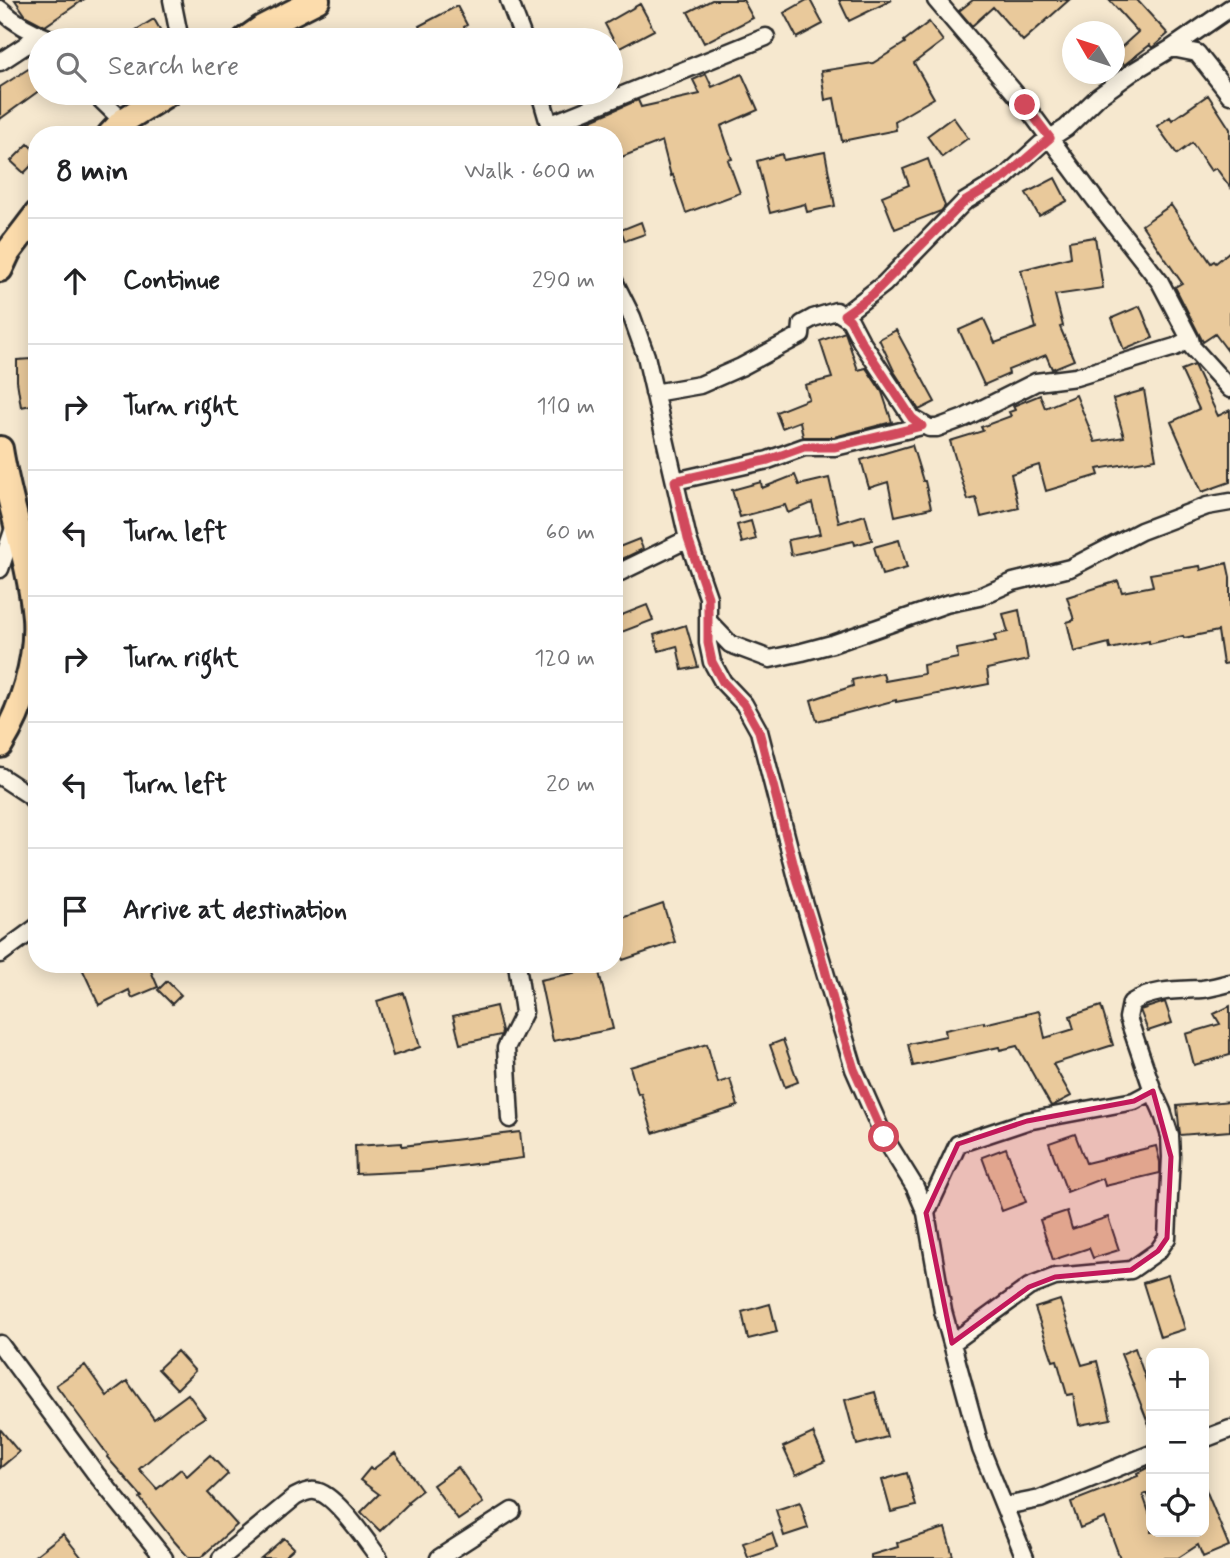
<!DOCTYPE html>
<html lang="en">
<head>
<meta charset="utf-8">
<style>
	body { margin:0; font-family:Mynerve,sans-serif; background:#f6f6f6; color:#202124 }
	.controls { position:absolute; right:21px; bottom:21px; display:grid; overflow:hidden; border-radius:14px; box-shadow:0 4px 18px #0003 }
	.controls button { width:63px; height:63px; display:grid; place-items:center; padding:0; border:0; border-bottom:2px solid #e0e0e0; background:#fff; color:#202124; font:35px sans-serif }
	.compass { position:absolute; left:1062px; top:21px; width:63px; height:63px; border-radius:50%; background:#fff; box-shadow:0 4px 18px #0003; rotate:309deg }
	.stop { position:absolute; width:21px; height:21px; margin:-16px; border:5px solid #d1495b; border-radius:50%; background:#fff }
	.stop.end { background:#d1495b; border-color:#fff; box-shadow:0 2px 7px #0008 }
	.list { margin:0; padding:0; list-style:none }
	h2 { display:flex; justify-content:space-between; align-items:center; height:91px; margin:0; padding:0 28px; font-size:30px }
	h2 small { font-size:23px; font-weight:400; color:#757577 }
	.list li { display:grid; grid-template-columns:46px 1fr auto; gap:21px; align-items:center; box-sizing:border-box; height:126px; padding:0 28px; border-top:2px solid #e0e0e0 }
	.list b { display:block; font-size:26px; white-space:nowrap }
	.list em { font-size:23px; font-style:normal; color:#757577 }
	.icon { flex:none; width:38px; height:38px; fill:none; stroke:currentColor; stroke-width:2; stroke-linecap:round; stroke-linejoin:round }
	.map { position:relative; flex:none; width:1230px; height:1558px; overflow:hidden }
	.search { position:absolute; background:#fff; box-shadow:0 4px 18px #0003; left:28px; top:28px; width:595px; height:77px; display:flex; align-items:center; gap:18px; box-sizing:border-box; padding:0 24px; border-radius:38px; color:#757577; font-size:26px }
	.panel { position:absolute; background:#fff; box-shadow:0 4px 18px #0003; left:28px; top:126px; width:595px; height:847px; border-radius:28px }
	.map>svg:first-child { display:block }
</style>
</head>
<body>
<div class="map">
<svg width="1230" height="1558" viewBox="0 0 1230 1558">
	<rect width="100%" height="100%" fill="#f6e8cf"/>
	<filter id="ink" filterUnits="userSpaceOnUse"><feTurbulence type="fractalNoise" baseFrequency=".0143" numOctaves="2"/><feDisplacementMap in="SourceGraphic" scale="14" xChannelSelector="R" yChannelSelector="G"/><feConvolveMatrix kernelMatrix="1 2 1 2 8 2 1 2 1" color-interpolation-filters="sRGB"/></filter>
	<g filter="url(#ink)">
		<path fill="#e9c99b" stroke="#2b2b2b" stroke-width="2" d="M15,0H83L45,26L26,16Z
			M712,0H743L753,18L704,43L688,12Z
			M807,0H810L823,24L797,38L784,13Z
			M839,0H892L849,21Z
			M973,0H1069L1023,41L993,7L972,26L959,11Z
			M1109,0H1137L1168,34L1152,48L1150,45L1124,65L1115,53L1138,32Z
			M640,4L654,30L618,49L605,24Z
			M457,6L467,25L464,27L469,40H427L419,26Z
			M154,19L166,40H142L136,30Z
			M929,22L943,41L914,63L934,98L895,121L896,130L842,141L834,98L825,100L821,71L873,63L905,43L904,41Z
			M33,66L40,76V90L0,119V87Z
			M706,74L712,87L742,74L758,110L721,126L732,159L728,160L740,193L686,213L673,175L671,176L662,141L614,160V135H586L582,124L638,100L641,107L700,94L693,80Z
			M1208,95L1230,129V187L1216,168L1211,171L1192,143L1177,154L1157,126L1170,117L1172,120Z
			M953,117L968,138L942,157L927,136Z
			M28,144L37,153V160L24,173L11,161Z
			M825,152L835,206L807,212L805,204L770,213L757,161L782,154L783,160Z
			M928,159L945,206L941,211L895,229L882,196L909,185L903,169Z
			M1055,178L1067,201L1039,216L1026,193Z
			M1171,205L1211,263L1214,261L1216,263L1230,251V354L1215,334L1203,342L1175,287L1182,283L1142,225Z
			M641,222L645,234L625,241L621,230Z
			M1095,237L1103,288L1055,295L1063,326L1060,327L1074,360L1052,369L1046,355L1008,370L1009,374L984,385L959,330L984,319L995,343L1036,328L1021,270L1071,257L1069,241Z
			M1140,306L1153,338L1124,350L1112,318Z
			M896,330L935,402L919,410L895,373L879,339Z
			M845,332L858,370L866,368L882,392L892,422L834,437H803L800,421L782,428L776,412L809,399L805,385L832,378L820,341Z
			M31,359L32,379L37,378V404L21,407L17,381V360Z
			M1194,365L1218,416L1230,410V482L1202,492L1171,422L1199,409L1181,370Z
			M1144,390L1156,459L1097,469L1099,475L1046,491L1039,465L1011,474L1019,508L981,517L976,498L968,500L950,441L983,431L981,427L1011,416L1009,412L1015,410L1013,406L1040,395L1045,408L1076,395L1095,442L1124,437L1113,399Z
			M912,445L923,481H925L931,508L895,516L888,482L869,488L861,460Z
			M795,475L799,485L829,478L839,523L865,515L872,540L855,545L854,541L791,555L788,540L820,534L812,503L788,513L785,505L740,517L732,490L761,482L762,488Z
			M751,521L756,539L742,543L737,525Z
			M639,539L643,549L614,563V549Z
			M899,540L907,568L882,575L874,547Z
			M1227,563L1230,577V663L1223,664L1218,631L1184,638L1183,636L1149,644V641L1110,649L1109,643L1074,652L1067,622L1074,620L1067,597L1118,581L1122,592L1153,586L1150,574L1200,566L1201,570Z
			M647,605L653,620L619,633L614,618Z
			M1019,610L1028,660L987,669L989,684L896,702V700L817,721L811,700L853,686L852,680L883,673L885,681L924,674L923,665L958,658L957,649L996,641L994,635L1008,632L1003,614Z
			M686,625L698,667L682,670L677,646L659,651L654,635Z
			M663,904L675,942L623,960L614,935V921Z
			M80,964H148L158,987L132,998L129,990L99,1005Z
			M598,968L613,1029L553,1041L540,980Z
			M167,981L181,995L172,1004L158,990Z
			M404,993L420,1047L393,1056L377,1001Z
			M1165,1002L1172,1023L1148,1031L1140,1010Z
			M496,1006L502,1032L501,1035L460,1044L453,1016Z
			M1101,1006L1113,1045L1053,1064L1071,1096L1054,1105L1051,1106L1017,1046L1000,1050L999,1047L913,1066L908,1044L946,1036L945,1030L984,1022V1024L1039,1011L1045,1038L1074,1029L1070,1016Z
			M1230,1006V1055L1194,1065L1186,1034L1220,1024L1214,1014Z
			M783,1040L798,1082L785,1087L770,1045Z
			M707,1044L718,1083L730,1079L738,1106L653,1133L641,1093L638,1094L630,1067Z
			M1230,1101V1131L1180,1135L1177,1106Z
			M520,1132L523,1158L420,1171L356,1174L355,1146L402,1143V1146Z
			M1075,1134L1086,1163L1156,1146L1160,1162V1173L1105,1186L1103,1178L1067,1192L1049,1143Z
			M1006,1148L1026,1202L1002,1211L982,1157Z
			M1067,1211L1072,1229L1108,1217L1119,1250L1093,1258L1089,1248L1053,1260L1040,1220Z
			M1168,1275L1185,1329L1160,1337L1143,1283Z
			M1060,1300L1082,1365L1097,1361L1111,1419L1079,1425L1073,1394L1067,1395L1057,1360L1053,1361L1035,1308Z
			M770,1304L777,1332L748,1339L742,1312Z
			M1135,1348L1151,1395V1430L1121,1354Z
			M177,1351L195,1371L177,1389L158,1369Z
			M85,1365L107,1396L127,1381L154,1419L188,1394L205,1417L182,1432L139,1469L157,1489L181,1469L187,1476L210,1455L228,1474L208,1493L237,1525L200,1558H189L173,1540L140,1498L142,1497L107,1457L108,1455L56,1385Z
			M875,1392L887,1437L857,1445L845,1400Z
			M0,1429L19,1452L0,1468Z
			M813,1433L825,1461L796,1475L783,1447Z
			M395,1453L422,1490L407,1502L409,1503L380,1531L361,1512L379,1494L360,1480L370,1468L372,1470Z
			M1151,1466V1502L1147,1493L1143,1495L1151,1518V1532H1204V1485L1229,1546L1203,1557L1198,1545L1178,1558H1120L1105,1518L1080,1528L1071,1502L1138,1476L1137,1473Z
			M458,1467L483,1503L458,1520L433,1485Z
			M907,1473L916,1506L891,1512L882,1480Z
			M800,1502L808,1528L784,1536L776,1510Z
			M945,1528L953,1556L947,1558H871V1555L898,1547L897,1543Z
			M772,1533L777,1548L748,1558L743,1543Z
			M63,1534L82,1558H32Z
			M284,1538L294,1548L283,1558H261Z"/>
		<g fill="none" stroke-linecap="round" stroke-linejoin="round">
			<g stroke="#2b2b2b" stroke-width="21">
				<path id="minor" d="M172,0L180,40
					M509,0L524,40
					M936,0L1025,105L1094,198L1160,282L1190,339
					M0,9C16,24 33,33 53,40
					M1172,48L1230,8
					M0,62L26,45L36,35
					M94,93L123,121
					M540,93L552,134
					M549,125L766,37
					M614,281L632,317L646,356L688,539L708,597V643L712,662L723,682L744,704L759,731L798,882L854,1069L884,1137L915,1187L926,1213L943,1311L981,1449L1025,1558
					M844,315L884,284L964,202L1005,177L1041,144L1066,128L1098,97L1134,71L1172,48L1197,53L1230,95
					M654,393L700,385L741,367L801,335L802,324L813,318L836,311L850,320L861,341L912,418L929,428H937L964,418L1036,382L1076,377L1175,347L1190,339L1192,347L1230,389
					M675,481L768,460L804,447H835L922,426
					M0,569L15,525
					M614,575L688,539
					M708,621L730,644L770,659L802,652L832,644L946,604L979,597L1013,582L1070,568L1141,531L1207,506L1230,502
					M0,776L29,795L37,804
					M0,954L37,927
					M510,1119L506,1048L524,1012L517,964
					M926,1213L958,1144L1027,1121L1134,1101L1153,1091L1128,1018L1131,1003C1153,989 1177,990 1202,989C1211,988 1221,985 1230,983
					M952,1343L1029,1287L1055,1277L1131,1270L1158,1251L1167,1238L1171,1157L1170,1136L1162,1111L1153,1091
					M0,1344L96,1474L164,1558
					M1204,1439L1230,1429
					M1005,1506L1040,1499L1151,1454
					M221,1558L295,1497C301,1494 308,1490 315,1491C335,1493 367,1542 379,1558
					M439,1558L512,1511"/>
			</g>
			<g stroke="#2b2b2b" stroke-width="30">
				<path id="primary" d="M245,40L262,28L317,0
					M110,135L123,121L168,93
					M0,269L8,252L37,214
					M0,449C9,505 30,561 35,617C38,660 22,710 0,745"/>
			</g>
			<use href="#minor" stroke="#fcf5e5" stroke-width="16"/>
			<use href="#primary" stroke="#fcdcac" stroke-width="24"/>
		</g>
	</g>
	<g fill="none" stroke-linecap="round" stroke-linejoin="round" filter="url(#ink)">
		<path stroke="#d1495b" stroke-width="9" d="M884,1137L854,1069L835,1007L817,940L798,882L759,731L744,704L723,682L712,662L708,643V597L688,539L675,481L768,460L804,447H835L922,426L912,418L861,341L850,320L844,315L872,295L964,202L1005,177L1050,138L1025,105"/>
	</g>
	<path fill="#c2185b" fill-opacity="0.2" stroke="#c2185b" stroke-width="5" stroke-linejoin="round" d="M1153,1091L1171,1157L1167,1238L1158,1251L1131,1270L1055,1277L1029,1287L952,1343L926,1213L958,1144L1027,1121L1134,1101Z"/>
</svg>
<div class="controls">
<button>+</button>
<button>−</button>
<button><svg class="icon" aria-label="locate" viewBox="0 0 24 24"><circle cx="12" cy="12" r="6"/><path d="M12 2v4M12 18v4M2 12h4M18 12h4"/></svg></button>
</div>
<svg class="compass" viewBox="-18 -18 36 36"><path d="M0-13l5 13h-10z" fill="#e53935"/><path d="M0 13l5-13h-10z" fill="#757577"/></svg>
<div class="stop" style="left:884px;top:1137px"></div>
<div class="stop end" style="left:1025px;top:105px"></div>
<div class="search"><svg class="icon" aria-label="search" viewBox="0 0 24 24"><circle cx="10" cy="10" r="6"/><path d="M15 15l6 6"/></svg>Search here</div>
<section class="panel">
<h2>8 min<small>Walk · 600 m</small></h2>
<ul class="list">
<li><svg class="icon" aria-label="ahead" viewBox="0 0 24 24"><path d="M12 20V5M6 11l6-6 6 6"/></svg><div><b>Continue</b></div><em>290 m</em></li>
<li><svg class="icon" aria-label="right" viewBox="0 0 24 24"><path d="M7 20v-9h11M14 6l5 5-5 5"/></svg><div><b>Turn right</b></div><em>110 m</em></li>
<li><svg class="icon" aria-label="left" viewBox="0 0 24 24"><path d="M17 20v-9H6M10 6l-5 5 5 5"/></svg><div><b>Turn left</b></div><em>60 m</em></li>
<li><svg class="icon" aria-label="right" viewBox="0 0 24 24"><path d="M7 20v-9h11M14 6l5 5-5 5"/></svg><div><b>Turn right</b></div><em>120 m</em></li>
<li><svg class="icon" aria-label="left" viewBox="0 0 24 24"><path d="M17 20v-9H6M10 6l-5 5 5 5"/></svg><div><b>Turn left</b></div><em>20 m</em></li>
<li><svg class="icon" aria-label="arrive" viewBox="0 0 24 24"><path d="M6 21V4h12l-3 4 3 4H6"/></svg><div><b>Arrive at destination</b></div></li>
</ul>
</section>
</div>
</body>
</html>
